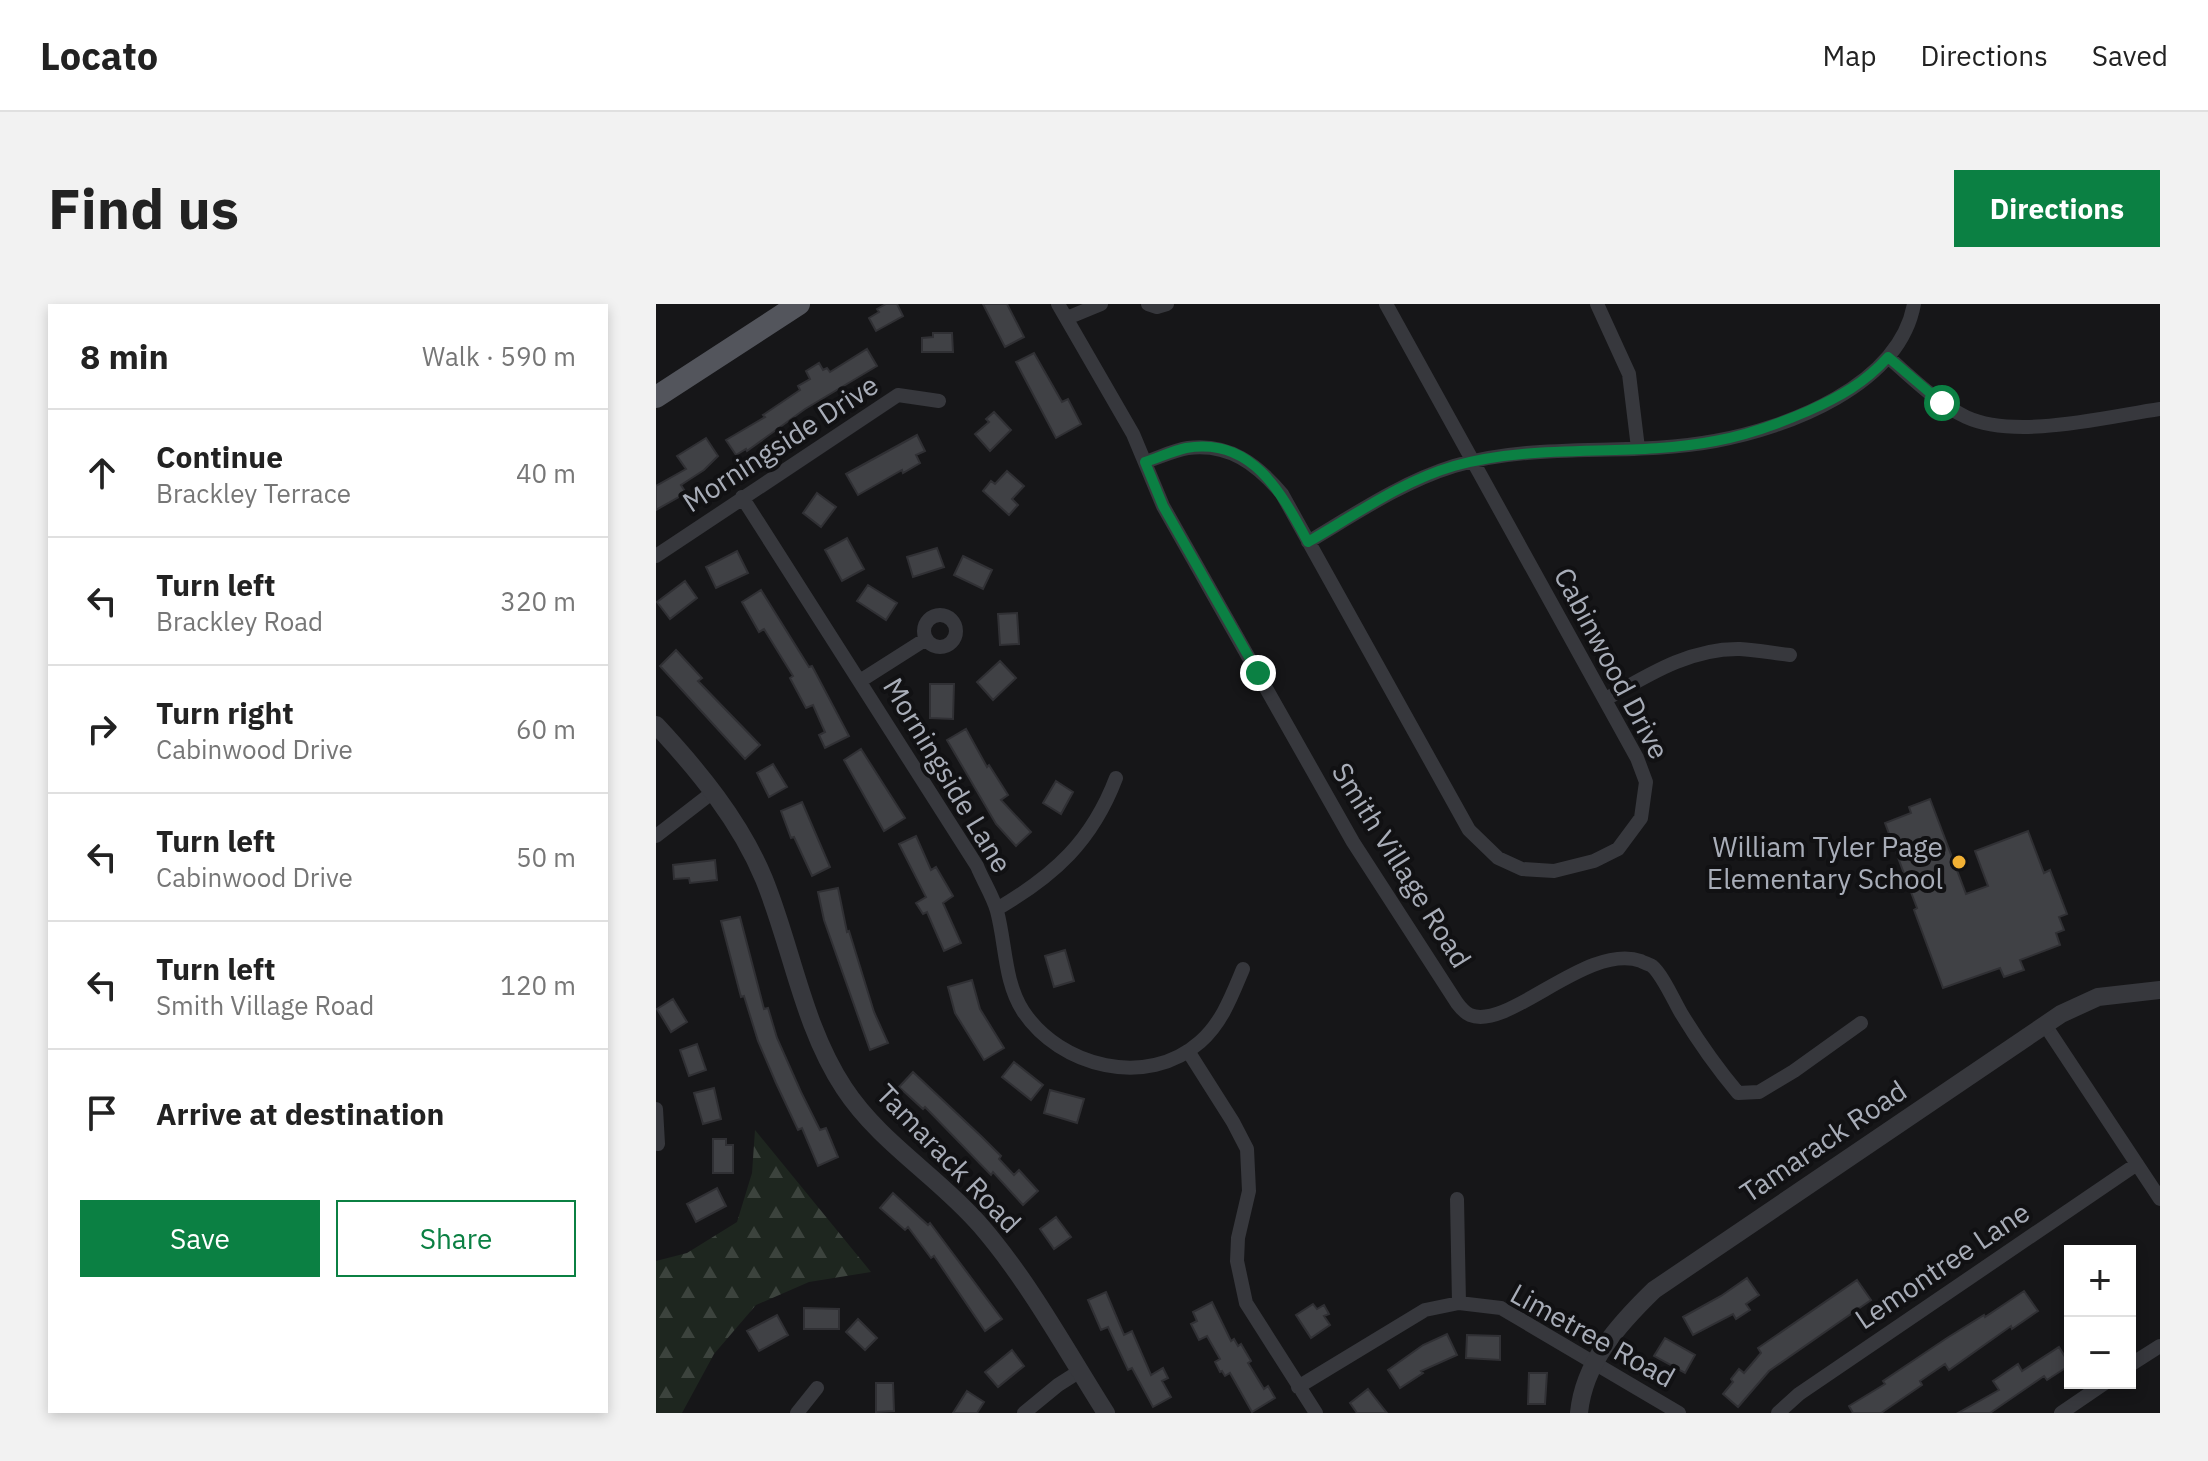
<!DOCTYPE html>
<html lang="en">
<head>
<meta charset="utf-8">
<style>
	body { margin:0; font-family:"IBM Plex Sans",sans-serif; background:#f2f2f2; color:#222 }
	.controls { position:absolute; right:24px; bottom:24px; display:grid; overflow:hidden; border-radius:0px; box-shadow:0 4px 12px #0003 }
	.controls button { width:72px; height:72px; display:grid; place-items:center; padding:0; border:0; border-bottom:2px solid #e0e0e0; background:#fff; color:#222; font:40px sans-serif }
	.stop { position:absolute; width:24px; height:24px; margin:-18px; border:6px solid #0b8043; border-radius:50%; background:#fff }
	.stop.end { background:#0b8043; border-color:#fff; box-shadow:0 2px 8px #0008 }
	.list { margin:0; padding:0; list-style:none }
	h2 { display:flex; justify-content:space-between; align-items:center; height:104px; margin:0; padding:0 32px; font-size:34px }
	h2 small { font-size:26px; font-weight:400; color:#767676 }
	.list li { display:grid; grid-template-columns:52px 1fr auto; gap:24px; align-items:center; box-sizing:border-box; height:128px; padding:0 32px; border-top:2px solid #e0e0e0 }
	.list b { display:block; font-size:30px; white-space:nowrap }
	.list p { margin:0; font-size:26px; white-space:nowrap; color:#767676 }
	.list em { font-size:26px; font-style:normal; color:#767676 }
	.actions { display:flex; gap:16px; padding:24px 32px }
	.actions a { flex:1; padding:18px 0; border:2px solid #0b8043; border-radius:0px; text-align:center; font-size:28px; color:#0b8043 }
	.actions .main { background:#0b8043; color:#fff }
	.icon { flex:none; width:44px; height:44px; fill:none; stroke:currentColor; stroke-width:2; stroke-linecap:round; stroke-linejoin:round }
	.map { position:relative; flex:none; width:1504px; height:1109px; overflow:hidden; border-radius:0px }
	header { display:flex; align-items:center; gap:48px; box-sizing:border-box; height:112px; padding:0 40px; background:#fff; border-bottom:2px solid #e0e0e0 }
	header strong { font-size:38px }
	nav { display:flex; gap:44px; margin-inline-start:auto; font-size:28px }
	.intro { display:flex; align-items:center; justify-content:space-between; box-sizing:border-box; height:192px; padding:0 48px }
	h1 { margin:0; font-size:56px }
	.button { padding:20px 36px; border-radius:0px; background:#0b8043; color:#fff; font-size:28px; font-weight:700 }
	main { display:flex; gap:48px; padding:0 48px }
	aside { flex:1; background:#fff; border-radius:0px; box-shadow:0 4px 12px #0003 }
	.map>svg:first-child { display:block }
</style>
</head>
<body>
<header>
<strong>Locato</strong>
<nav><a>Map</a><a>Directions</a><a>Saved</a></nav>
</header>
<div class="intro"><h1>Find us</h1><a class="button">Directions</a></div>
<main>
<aside>
<h2>8 min<small>Walk · 590 m</small></h2>
<ul class="list">
<li><svg class="icon" aria-label="ahead" viewBox="0 0 24 24"><path d="M12 20V5M6 11l6-6 6 6"/></svg><div><b>Continue</b><p>Brackley Terrace</p></div><em>40 m</em></li>
<li><svg class="icon" aria-label="left" viewBox="0 0 24 24"><path d="M17 20v-9H6M10 6l-5 5 5 5"/></svg><div><b>Turn left</b><p>Brackley Road</p></div><em>320 m</em></li>
<li><svg class="icon" aria-label="right" viewBox="0 0 24 24"><path d="M7 20v-9h11M14 6l5 5-5 5"/></svg><div><b>Turn right</b><p>Cabinwood Drive</p></div><em>60 m</em></li>
<li><svg class="icon" aria-label="left" viewBox="0 0 24 24"><path d="M17 20v-9H6M10 6l-5 5 5 5"/></svg><div><b>Turn left</b><p>Cabinwood Drive</p></div><em>50 m</em></li>
<li><svg class="icon" aria-label="left" viewBox="0 0 24 24"><path d="M17 20v-9H6M10 6l-5 5 5 5"/></svg><div><b>Turn left</b><p>Smith Village Road</p></div><em>120 m</em></li>
<li><svg class="icon" aria-label="arrive" viewBox="0 0 24 24"><path d="M6 21V4h12l-3 4 3 4H6"/></svg><div><b>Arrive at destination</b></div></li>
</ul>
<div class="actions"><a class="main">Save</a><a>Share</a></div>
</aside>
<div class="map">
<svg width="1504" height="1109" viewBox="0 0 1504 1109">
	<defs>
		<pattern id="forest-firs" width="22" height="20" patternUnits="userSpaceOnUse" patternTransform="scale(2)"><rect width="22" height="20" fill="#1e261f"/><path d="M5 1l3.5 6h-7zM16 11l3.5 6h-7z" fill="#3c433d"/></pattern>
	</defs>
	<rect width="100%" height="100%" fill="#161618"/>
	<path fill="url(#forest-firs)" d="M99,826L215,968L153,978L100,1001L58,1050L26,1109H0V957L31,949L81,918L96,869Z"/>
	<path fill="#404145" stroke="#303034" stroke-width="2" d="M230,0H241L247,12L220,27L213,14L223,8L221,5Z
		M327,0H351L368,33L349,43Z
		M277,29H296L297,48H266V34L277,33Z
		M211,45L221,62L149,105L91,147L90,145L80,151L70,136L109,113L107,111L144,86L142,82L154,75L150,67L163,59L167,66L171,64L174,68Z
		M378,49L406,98L412,95L425,120L400,134L360,58Z
		M338,108L355,126L334,147L319,130L333,118L330,115Z
		M261,131L269,147L260,151L264,159L247,169L246,166L202,191L190,170Z
		M50,134L62,152L48,166L25,181L30,189L0,206V182L30,165L21,152Z
		M351,167L368,182L356,195L362,201L353,211L327,187L335,177L339,180Z
		M161,189L180,203L165,223L147,209Z
		M191,234L208,265L186,277L169,246Z
		M281,244L288,263L257,273L251,253Z
		M81,247L92,269L60,284L50,263Z
		M307,252L336,266L327,285L298,271Z
		M29,277L41,294L14,315L1,298Z
		M212,281L241,299L230,316L201,297Z
		M105,286L153,363L156,362L193,432L169,444L163,431L169,428L157,401L150,404L134,374L137,372L108,325L103,328L86,298Z
		M361,309L363,340L344,341L342,310Z
		M20,346L46,374L42,377L104,441L89,455L4,362Z
		M344,357L360,374L337,396L321,378Z
		M274,380H298L297,415L274,414Z
		M310,425L331,463L333,461L352,491L345,496L375,528L360,542L340,520L291,436Z
		M205,445L249,514L228,527L188,456Z
		M117,460L131,483L113,493L101,469Z
		M400,477L417,488L405,510L387,499Z
		M1274,495L1310,590L1332,582L1319,547L1372,527L1388,569L1394,566L1411,610L1403,613L1408,626L1400,629L1404,641L1364,656L1368,666L1348,673L1344,664L1287,684L1258,606L1261,604L1229,519L1255,509L1253,503Z
		M146,498L174,563L156,572L138,533L135,534L125,507Z
		M260,532L275,566L280,563L297,592L287,599L305,639L288,647L271,608L267,610L260,599L270,593L243,540Z
		M59,556L61,576L34,579L33,574L18,575L17,561Z
		M182,584L191,628L193,627L218,708L232,739L214,746L168,616L162,588Z
		M84,613L108,705L112,704L121,734L145,788L164,826L170,824L182,853L162,862L146,824L142,826L120,779L102,737L88,692L85,693L65,617Z
		M409,646L418,677L398,683L389,652Z
		M316,676L324,705L348,744L328,756L299,709L292,683Z
		M17,695L31,718L15,728L1,705Z
		M41,740L50,766L33,772L24,746Z
		M358,758L387,781L375,796L346,773Z
		M257,768L326,833L345,852L343,855L358,871L363,866L382,887L367,901L337,868L335,871L269,803L267,805L243,783Z
		M58,784L65,815L47,820L38,789Z
		M394,786L428,795L421,819L388,809Z
		M57,835H70V841H77V869H57Z
		M61,884L70,902L40,918L31,900Z
		M237,889L272,921L274,919L346,1015L329,1027L278,952L275,954L252,923L249,926L224,904Z
		M400,913L415,933L398,945L384,925Z
		M1091,974L1103,991L1090,1000L1094,1006L1080,1015L1077,1010L1037,1031L1027,1013L1065,992Z
		M1201,976L1215,996L1113,1067L1082,1103L1067,1090L1077,1078L1075,1075L1083,1065L1088,1069L1105,1049L1102,1044Z
		M1368,987L1382,1007L1356,1025L1355,1022L1293,1066L1289,1060L1264,1077L1266,1081L1225,1109H1197L1193,1102L1229,1080L1227,1077L1291,1034L1328,1011L1329,1013Z
		M450,988L468,1031L476,1027L495,1071L507,1064L512,1074L506,1077L515,1093L497,1103L476,1064L472,1066L452,1023L445,1026L432,996Z
		M556,998L575,1037L578,1035L582,1042L585,1040L595,1057L592,1059L608,1085L612,1082L619,1094L596,1108L574,1069L569,1072L566,1067L564,1068L559,1058L564,1055L551,1032L543,1036L535,1020L541,1017L537,1008Z
		M657,1000L661,1005L668,1001L673,1010L668,1012L674,1021L655,1034L640,1011Z
		M148,1004L183,1005V1025H148Z
		M121,1011L132,1031L103,1047L91,1027Z
		M202,1015L221,1034L209,1046L190,1028Z
		M791,1030L801,1051L765,1067L767,1069L744,1084L732,1066L767,1041Z
		M811,1031L844,1032V1056L810,1054Z
		M1009,1034L1039,1051L1029,1069L998,1052Z
		M1403,1043L1414,1061L1391,1076L1388,1072L1334,1109H1302L1343,1086L1337,1077L1362,1060L1366,1067Z
		M356,1046L368,1062L342,1083L329,1068Z
		M873,1069H891L889,1100H872Z
		M220,1079H237L238,1107L220,1108Z
		M712,1085L731,1109H701L694,1099Z
		M311,1087L328,1098L321,1109H297Z"/>
	<g fill="none" stroke-linecap="round" stroke-linejoin="round">
		<path stroke="#37383d" stroke-width="14" d="M402,0L477,130L507,202L697,538L801,699C804,703 809,709 814,711C853,727 931,638 985,657C986,658 995,661 996,662C1006,670 1018,697 1025,709C1042,737 1061,764 1082,789L1103,788L1138,767L1205,719
			M492,0L501,3L511,0
			M941,0L973,70L982,144
			M411,14L445,0
			M1232,53C1256,74 1281,99 1310,113C1360,136 1450,113 1504,105
			M489,158C502,154 518,146 532,144C573,139 601,160 626,190L813,526L842,554L866,565L898,567L938,557L962,545L985,514L990,478L981,454L730,0
			M86,193L321,562C327,577 337,592 341,607C350,641 348,677 367,707C404,763 491,785 544,738C566,719 576,691 587,665
			M652,238C699,210 746,178 798,162C883,137 973,153 1059,137C1131,124 1243,82 1258,0
			M0,252L242,91L283,97
			M268 327a16 16 0 1 1 32 0a16 16 0 1 1-32 0Z
			M204,377L270,335
			M950,395C992,371 1034,344 1084,345C1100,346 1117,349 1134,351
			M0,532L57,488
			M341,605C399,571 436,537 460,474
			M1389,721L1504,895
			M532,747L577,818L591,845L593,887L582,934L581,957L590,999L660,1109
			M0,805L2,840
			M801,895L803,999
			M1474,1061L1504,1042
			M642,1083L769,1006L803,999L845,1004L1023,1109
			M141,1109L161,1084
			M368,1109L402,1081L424,1067
			M1122,1109L1143,1090L1481,860
			M1405,1109L1449,1079"/>
		<path stroke="#37383d" stroke-width="18" d="M0,421C42,466 84,517 108,575C136,644 147,722 188,784C224,839 283,873 325,922C374,979 410,1046 450,1109
			M923,1109C928,1058 963,1020 998,986L1405,710L1442,693L1504,686"/>
		<path stroke="#53555c" stroke-width="22" d="M0,93L143,0"/>
	</g>
	<g fill="none" stroke-linecap="round" stroke-linejoin="round">
		<path stroke="#0b8043" stroke-width="10" d="M602,369L507,202L489,158C502,154 516,147 530,144C596,132 626,190 652,238C699,211 746,177 798,162C883,138 973,154 1059,137C1092,131 1122,120 1152,107C1183,93 1209,79 1232,53L1286,99"/>
	</g>
	<circle fill="#f2b134" stroke="#111113" stroke-width="3" cx="1303" cy="558" r="8"/>
	<g text-anchor="middle" dominant-baseline="central" stroke-width="8" stroke-linejoin="round" paint-order="stroke">
		<g font-size="28" fill="#a8adb8" stroke="#111113">
			<text transform="translate(124 139) rotate(-33)">Morningside Drive</text>
			<text transform="translate(956 359) rotate(62)">Cabinwood Drive</text>
			<text transform="translate(292 471) rotate(59)">Morningside Lane</text>
			<text transform="translate(746 561) rotate(58)">Smith Village Road</text>
			<text transform="translate(1167 837) rotate(-34)">Tamarack Road</text>
			<text transform="translate(293 854) rotate(46)">Tamarack Road</text>
			<text transform="translate(1286 961) rotate(-34)">Lemontree Lane</text>
			<text transform="translate(937 1031) rotate(29)">Limetree Road</text>
		</g>
		<g font-size="28" fill="#a8adb8" stroke="#111113" text-anchor="end">
			<text x="1287" y="542">William Tyler Page<tspan x="1287" dy="32">Elementary School</tspan></text>
		</g>
	</g>
</svg>
<div class="controls">
<button>+</button>
<button>−</button>
</div>
<div class="stop" style="left:1286px;top:99px"></div>
<div class="stop end" style="left:602px;top:369px"></div>
</div>
</main>
</body>
</html>
